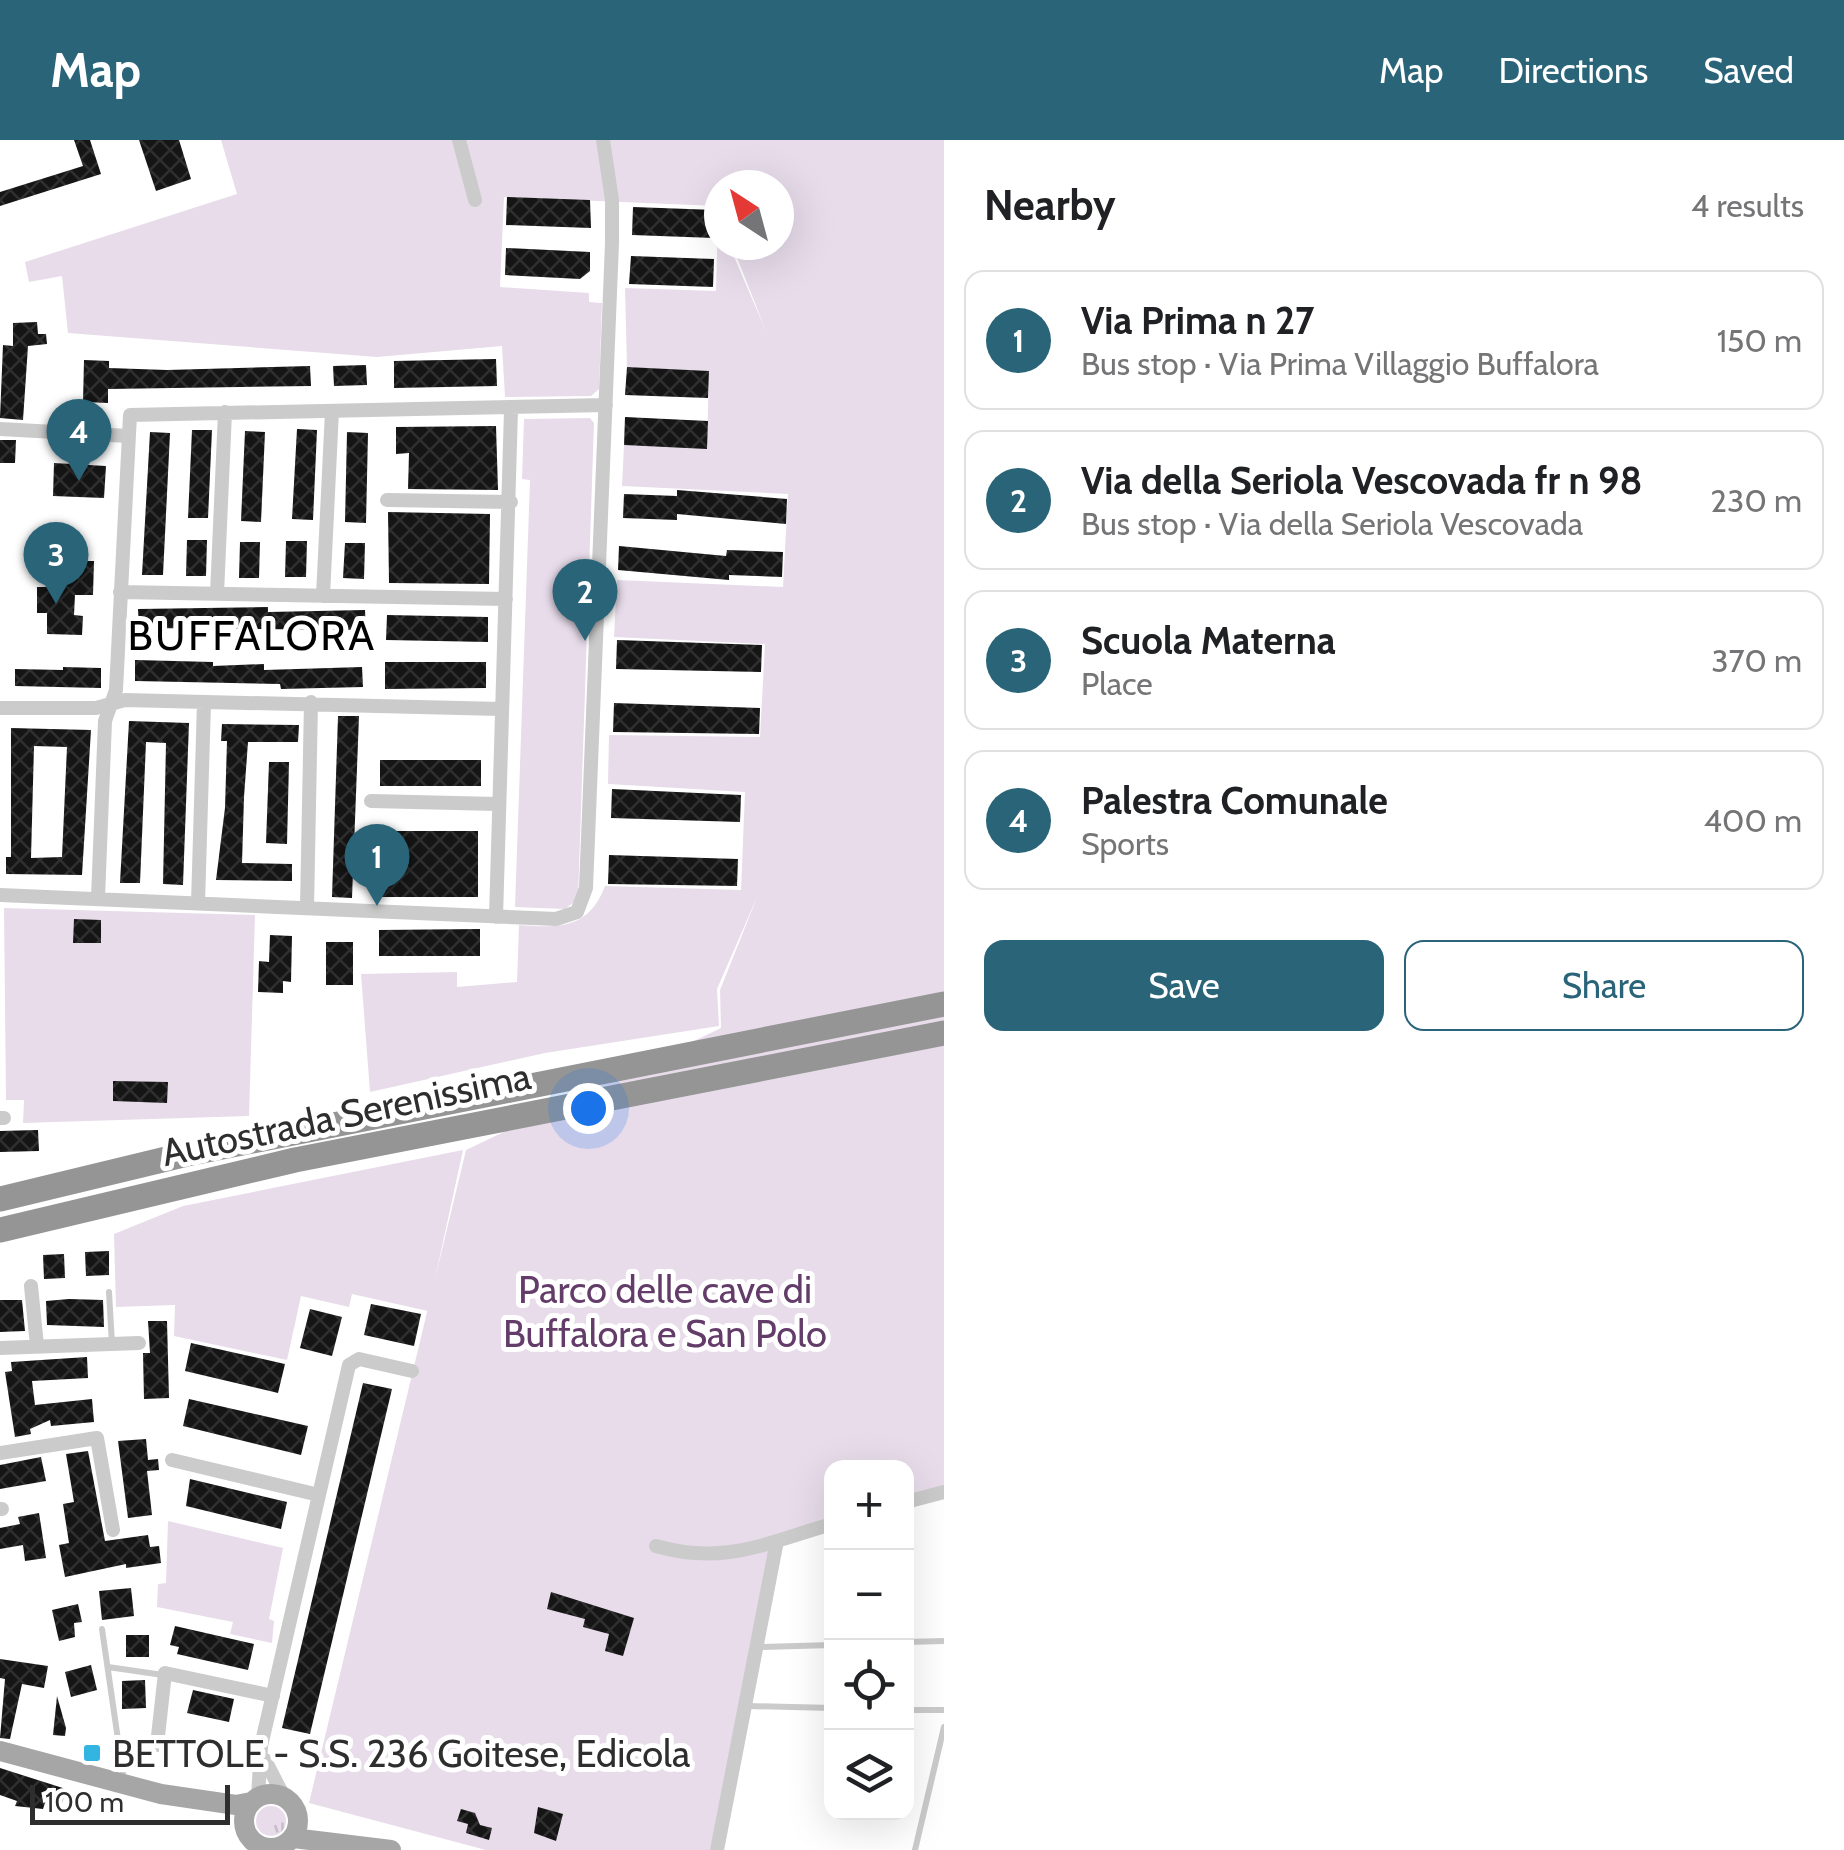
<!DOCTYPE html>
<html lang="en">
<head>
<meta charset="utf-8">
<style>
	body { margin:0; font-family:Cabin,sans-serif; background:#f6f6f6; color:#202124 }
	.controls { position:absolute; right:30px; bottom:30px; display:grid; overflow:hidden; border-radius:20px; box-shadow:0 10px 40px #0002 }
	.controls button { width:90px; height:90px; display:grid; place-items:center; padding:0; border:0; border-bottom:2px solid #e0e0e0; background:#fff; color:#202124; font:50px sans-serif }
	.compass { position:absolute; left:704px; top:30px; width:90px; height:90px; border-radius:50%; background:#fff; box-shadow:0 10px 40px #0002; rotate:324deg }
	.scale { position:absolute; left:30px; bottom:25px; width:200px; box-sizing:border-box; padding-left:10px; border:5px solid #2e2e2e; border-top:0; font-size:28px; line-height:35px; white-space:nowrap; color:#2e2e2e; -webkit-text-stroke:8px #fff; paint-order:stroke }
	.you { position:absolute; left:588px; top:968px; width:35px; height:35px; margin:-25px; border:8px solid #fff; border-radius:50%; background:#1a73e8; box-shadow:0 0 0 15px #1a73e833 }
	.badge { display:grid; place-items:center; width:65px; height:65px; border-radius:50%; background:#296479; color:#fff; font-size:32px; font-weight:700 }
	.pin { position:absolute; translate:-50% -82px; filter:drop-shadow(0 2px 5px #0008) }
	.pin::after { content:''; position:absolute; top:52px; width:35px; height:30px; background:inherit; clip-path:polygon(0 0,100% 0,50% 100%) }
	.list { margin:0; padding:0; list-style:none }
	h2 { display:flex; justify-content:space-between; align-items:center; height:130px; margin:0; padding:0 40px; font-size:42px }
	h2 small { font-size:32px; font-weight:400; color:#757577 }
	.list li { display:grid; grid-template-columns:65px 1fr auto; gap:30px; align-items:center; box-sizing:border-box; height:140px; margin:0 20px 20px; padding:0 20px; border:2px solid #e0e0e0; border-radius:20px }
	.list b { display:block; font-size:38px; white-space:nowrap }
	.list p { margin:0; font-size:32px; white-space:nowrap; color:#757577 }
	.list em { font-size:32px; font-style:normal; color:#757577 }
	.actions { display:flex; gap:20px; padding:30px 40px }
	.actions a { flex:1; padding:22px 0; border:2px solid #296479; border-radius:20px; text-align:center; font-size:35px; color:#296479 }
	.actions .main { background:#296479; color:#fff }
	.icon { flex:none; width:55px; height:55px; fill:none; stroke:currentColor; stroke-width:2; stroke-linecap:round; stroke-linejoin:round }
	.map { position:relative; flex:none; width:944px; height:1710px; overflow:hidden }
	header { display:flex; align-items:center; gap:60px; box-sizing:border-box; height:140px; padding:0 50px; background:#296479; color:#fff }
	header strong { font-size:48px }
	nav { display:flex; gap:55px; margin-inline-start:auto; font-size:35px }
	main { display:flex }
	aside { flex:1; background:#fff }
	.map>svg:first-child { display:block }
</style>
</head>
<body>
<header>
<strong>Map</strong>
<nav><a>Map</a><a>Directions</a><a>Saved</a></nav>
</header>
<main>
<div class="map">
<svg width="944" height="1710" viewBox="0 0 944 1710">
	<defs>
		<pattern id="grass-tufts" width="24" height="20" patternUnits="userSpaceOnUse" patternTransform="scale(2.5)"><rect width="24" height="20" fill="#e8dceb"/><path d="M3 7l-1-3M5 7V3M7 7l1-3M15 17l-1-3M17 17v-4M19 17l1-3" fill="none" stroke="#c7bdca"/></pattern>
		<pattern id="building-cross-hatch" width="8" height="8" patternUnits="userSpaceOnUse" patternTransform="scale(2.5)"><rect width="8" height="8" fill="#151515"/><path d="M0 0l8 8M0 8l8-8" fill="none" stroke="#2f2f2f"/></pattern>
	</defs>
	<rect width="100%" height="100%" fill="#fff"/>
	<path fill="url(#grass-tufts)" d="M256 1681a15 15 0 1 1 30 0a15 15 0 1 1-30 0Z"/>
	<path fill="#e8dceb" d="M221,0H944V1348L907,1359L906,1328H832L831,1381L785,1398L772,1424L710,1710H486L309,1663L466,1010L721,888L720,850L758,755L717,849L719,886L545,913L370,952L361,834L457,832V847L517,842L519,785C559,788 589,789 605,746L741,750L745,652L608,644L609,595L760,597L765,504L614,497L617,440L783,447L788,354L622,346L624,305L707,308L709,231L627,227L625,148L716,151L718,80L719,105H729L766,191L732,105H779V45H719V70L717,66L504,57L500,147L589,153V162L602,163L599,249L591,256L505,257L502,206L377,217L68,193L62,136L29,142L25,122L237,54Z
		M590,278L594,283L578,759L565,769L515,767L530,340L522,339L524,279Z
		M4,768L255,775L249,976L23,983L24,960H6Z
		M463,1010L428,1171L352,1154L349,1167L301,1156L287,1220L174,1196L175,1165L116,1167L114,1094L183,1066Z
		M168,1381L283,1408L269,1479L274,1481L272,1503L230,1494L233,1482L157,1467L158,1444L166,1443Z"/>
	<path fill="url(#building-cross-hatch)" fill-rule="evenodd" d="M74,0H90L101,34L0,66V52L83,26Z
		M139,0H179L191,39L156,51Z
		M507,57L590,60L591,88L506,85Z
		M633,67L716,70L714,98L632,95Z
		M506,108L590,112V131L580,139L505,135Z
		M631,116L714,119L713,147L629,144Z
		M37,182L38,194H46L47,204L28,206L23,280L0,278L3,205L13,206V183Z
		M496,219L497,246L394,248V221Z
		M84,220L109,221V228L167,230L310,226L311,246L108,249V263L83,262Z
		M366,225L367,245L334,246L333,226Z
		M627,227L709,231L708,258L625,255Z
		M625,277L708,281L707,309L624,305Z
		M496,286L498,350L408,349L409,313L396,314V287Z
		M297,289L317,290L313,380L292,379Z
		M192,290H212L208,378H188Z
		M245,291L265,292L261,382L241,381Z
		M150,292L170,293L163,435H142Z
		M347,292L368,293L366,383L345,382Z
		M0,300H16L15,323H0Z
		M54,323L106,326L104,358L53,356Z
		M677,350L787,359L786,384L677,374V380L623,378L624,354L677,356Z
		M388,372L490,374L489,444L389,443Z
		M187,400H207L206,436H186Z
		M286,401H307L306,437H285Z
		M240,402H260L259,438H239Z
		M345,403H365L364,439L343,438Z
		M619,406L726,416L727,410L783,412L782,437L729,435V440L618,430Z
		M60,421H94L93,455H75L74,475L83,476L82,495L47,494V473H37V447H49V433H60Z
		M268,467V472L365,470L366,490L139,488L138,469Z
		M387,475L488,477V502L386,500Z
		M617,500L762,505L761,532L616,529Z
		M135,520L213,522V526L264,524V530L362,527L363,547L281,549L280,544L135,541Z
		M385,522H486V548L385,549Z
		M63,527L101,528V548L15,546V529L63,530Z
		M614,563L760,568L759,594L613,592Z
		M338,576H359L352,758L332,757Z
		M129,581L189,583L183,745L163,744L166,603L146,602L140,743H120Z
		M222,584L299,585L298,602H248L244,657L242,723L292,724V741L216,740L225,668L227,601H221Z
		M11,588L91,590L82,735L6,734V717H11ZM34,606L67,607L62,717L31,718Z
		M380,620H481V646H380Z
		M269,622H289L287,704L266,703Z
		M612,649L741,655L740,682L611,678Z
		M377,691H478V757H377Z
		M609,715L738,719L737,746L608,744Z
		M74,779L101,780V803H73Z
		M480,789V816H379V790Z
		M270,795L292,796L291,842L283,841V853L258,852L259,821L269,822Z
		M326,802H353V845H326Z
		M113,941L168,942L167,963L113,961Z
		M38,990L39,1011L0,1012V991Z
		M109,1111V1135L86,1136L85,1112Z
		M64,1114L65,1138L44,1139L43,1115Z
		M69,1159L103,1160L104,1187L47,1185L46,1161Z
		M0,1160H22L25,1191L0,1192Z
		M371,1164L421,1174L414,1206L364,1195Z
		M310,1169L342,1177L332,1216L300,1208Z
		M148,1181H167L169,1258L144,1259L143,1213H150Z
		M191,1203L285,1224L278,1253L185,1231Z
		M87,1217L88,1238L32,1241L35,1265L92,1259L94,1282L51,1286L50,1280L30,1289L31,1294L15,1297L5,1232L12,1231L11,1222Z
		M363,1243L392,1249L310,1594L282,1588Z
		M189,1259L308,1286L301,1315L183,1286Z
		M146,1299L148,1320L158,1319L159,1330L147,1331L152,1375L128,1378L118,1301Z
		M88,1311L105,1401L148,1395L150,1407L159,1406L161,1423L126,1428V1424L65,1437L59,1405L69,1403L63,1364L74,1362L66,1314Z
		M41,1317L46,1341L0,1349V1325Z
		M190,1339L287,1362L281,1389L186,1366Z
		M39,1373L46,1418L25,1421L23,1405L0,1409V1388L20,1384L18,1377Z
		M131,1448L134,1476L102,1480L99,1451Z
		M551,1452L634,1478L623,1516L605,1511L609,1494L583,1487L585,1479L547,1469Z
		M78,1464L82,1482L74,1483L75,1497L59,1501L52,1470Z
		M175,1486L254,1504L248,1530L177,1514L179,1507L170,1505Z
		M126,1495H149V1517H126Z
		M0,1519L48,1526L44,1548L22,1544L10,1599L0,1598L5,1539L0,1538Z
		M91,1525L97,1550L71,1557L65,1532Z
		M145,1540L146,1568L122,1569V1541Z
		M193,1550L234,1559L229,1582L187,1573Z
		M57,1556L66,1588L65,1596L53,1595Z
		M0,1628L66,1649L61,1667L45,1663L43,1669L15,1666L17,1661L0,1655Z
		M538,1667L563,1674L556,1701L534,1693Z
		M461,1669L475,1673L480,1685L492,1688L489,1700L466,1693L468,1684L457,1681Z"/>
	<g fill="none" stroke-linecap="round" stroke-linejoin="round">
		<path stroke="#cbcbcb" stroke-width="6" d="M109,1152L112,1204
			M102,1489L124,1641
			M906,1502L944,1501
			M758,1507L832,1505
			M108,1527L163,1535
			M748,1566L832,1568
			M906,1570H944
			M915,1710L944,1587"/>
		<path stroke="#cbcbcb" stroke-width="14" d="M459,0L475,60
			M0,289L128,296
			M387,360L511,362
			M120,452L506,459
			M217,454L225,272
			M323,456L332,271
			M0,568H96L125,560L501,569
			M371,661L497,664
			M0,755L556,779L577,772L586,748L612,103V60L603,0
			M98,758L105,581L116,550L130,275L606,265
			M198,763L204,563
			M307,768L311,562
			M496,777L511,270
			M0,978H4
			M31,1146L37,1206
			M0,1208L139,1203
			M0,1313L97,1298L113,1390
			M172,1320L319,1355
			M906,1362L944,1352
			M0,1369H2
			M656,1406C725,1426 768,1402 832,1384
			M157,1605L165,1533L273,1556
			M265,1620L284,1657
			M258,1657L261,1606L349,1225L359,1219L412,1231
			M253,1702L258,1710
			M717,1710L776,1406"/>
		<path stroke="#a6a6a6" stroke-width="20" d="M0,1611L161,1654L236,1665L251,1662
			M244 1681a27 27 0 1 1 54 0a27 27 0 1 1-54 0Z
			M293,1698L391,1710"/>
		<path stroke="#959595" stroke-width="25" d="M0,1059L187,1014L944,864
			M0,1090L295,1020L944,893"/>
	</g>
	<rect fill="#33b5e2" stroke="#fff" stroke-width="4" x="82" y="1603" width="20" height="20" rx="5"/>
	<g text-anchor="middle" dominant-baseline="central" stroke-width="10" stroke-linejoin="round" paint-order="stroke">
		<g font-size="38" fill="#2e2e2e" stroke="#fff">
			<text transform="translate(346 974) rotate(-12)">Autostrada Serenissima</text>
		</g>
		<g font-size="38" fill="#633c69" stroke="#fff">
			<text x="665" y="1149">Parco delle cave di<tspan x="665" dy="44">Buffalora e San Polo</tspan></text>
		</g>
		<g font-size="38" fill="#2e2e2e" stroke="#fff" text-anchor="start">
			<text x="112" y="1613">BETTOLE - S.S. 236 Goitese, Edicola</text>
		</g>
		<g font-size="42" letter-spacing="2.5" fill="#000" stroke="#fff">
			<text x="252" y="495">BUFFALORA</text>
		</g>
	</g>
</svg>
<div class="controls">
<button>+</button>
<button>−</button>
<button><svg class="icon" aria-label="locate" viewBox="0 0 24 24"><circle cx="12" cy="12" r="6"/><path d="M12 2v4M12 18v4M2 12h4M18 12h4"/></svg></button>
<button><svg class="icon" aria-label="layers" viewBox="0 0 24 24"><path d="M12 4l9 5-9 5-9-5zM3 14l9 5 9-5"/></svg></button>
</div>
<svg class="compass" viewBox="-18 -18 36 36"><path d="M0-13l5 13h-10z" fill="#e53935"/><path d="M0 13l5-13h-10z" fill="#757577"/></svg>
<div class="scale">100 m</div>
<div class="you"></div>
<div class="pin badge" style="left:377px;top:766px">1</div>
<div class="pin badge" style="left:585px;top:501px">2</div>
<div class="pin badge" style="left:56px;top:464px">3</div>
<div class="pin badge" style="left:79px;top:341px">4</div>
</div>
<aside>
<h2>Nearby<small>4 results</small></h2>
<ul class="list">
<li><span class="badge">1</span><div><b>Via Prima n 27</b><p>Bus stop · Via Prima Villaggio Buffalora</p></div><em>150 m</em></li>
<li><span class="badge">2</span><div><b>Via della Seriola Vescovada fr n 98</b><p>Bus stop · Via della Seriola Vescovada</p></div><em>230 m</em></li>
<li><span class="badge">3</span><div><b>Scuola Materna</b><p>Place</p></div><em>370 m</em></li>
<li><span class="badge">4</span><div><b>Palestra Comunale</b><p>Sports</p></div><em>400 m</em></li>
</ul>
<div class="actions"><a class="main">Save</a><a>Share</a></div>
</aside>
</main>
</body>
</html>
